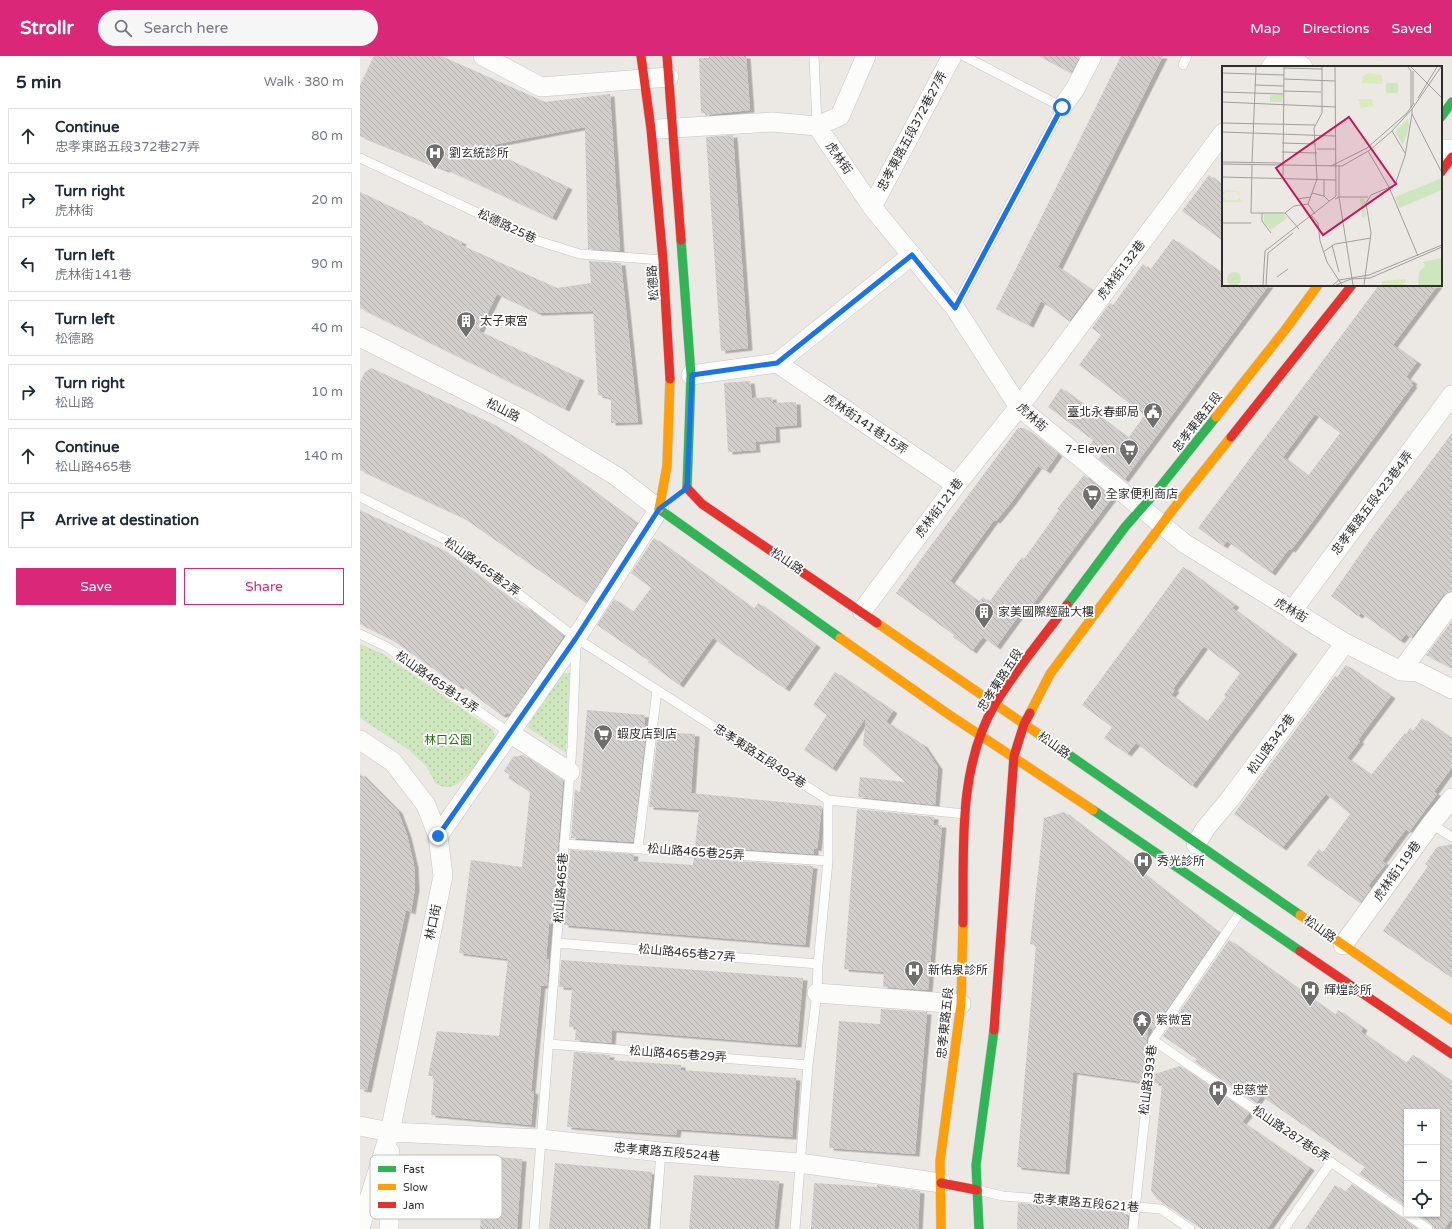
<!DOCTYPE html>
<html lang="en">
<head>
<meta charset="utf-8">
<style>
	body { margin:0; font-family:"Varela Round","Noto Sans TC",sans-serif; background:#f6f6f7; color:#1f2937 }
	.controls { position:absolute; right:12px; bottom:12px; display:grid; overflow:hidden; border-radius:0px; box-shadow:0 1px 3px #0004 }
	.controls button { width:36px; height:36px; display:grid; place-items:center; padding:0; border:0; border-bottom:1px solid #e0e1e3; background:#fff; color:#1f2937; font:20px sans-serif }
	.stop { position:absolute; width:12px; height:12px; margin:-9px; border:3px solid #1a73e8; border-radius:50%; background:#fff }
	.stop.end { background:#1a73e8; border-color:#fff; box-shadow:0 1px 4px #0008 }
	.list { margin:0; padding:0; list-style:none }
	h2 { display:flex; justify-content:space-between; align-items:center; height:52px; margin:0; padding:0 16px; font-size:17px }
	h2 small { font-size:13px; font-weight:400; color:#747a83 }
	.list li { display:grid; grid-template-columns:26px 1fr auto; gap:12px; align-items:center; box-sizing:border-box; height:56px; margin:0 8px 8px; padding:0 8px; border:1px solid #e0e1e3; border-radius:0px }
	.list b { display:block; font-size:15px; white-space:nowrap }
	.list p { margin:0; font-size:13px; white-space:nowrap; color:#747a83 }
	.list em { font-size:13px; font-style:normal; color:#747a83 }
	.actions { display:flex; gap:8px; padding:12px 16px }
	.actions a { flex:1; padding:9px 0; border:1px solid #db2777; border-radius:0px; text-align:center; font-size:14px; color:#db2777 }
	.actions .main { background:#db2777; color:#fff }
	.icon { flex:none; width:22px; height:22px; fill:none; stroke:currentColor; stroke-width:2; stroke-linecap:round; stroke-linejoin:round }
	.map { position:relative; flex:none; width:1092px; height:1173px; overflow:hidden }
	header { display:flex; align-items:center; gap:24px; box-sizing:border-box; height:56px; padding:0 20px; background:#db2777; color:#fff }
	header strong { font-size:19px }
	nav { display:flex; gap:22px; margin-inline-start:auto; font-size:14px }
	.search { width:280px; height:36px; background:#f6f6f7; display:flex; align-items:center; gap:10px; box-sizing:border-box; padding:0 14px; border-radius:22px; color:#747a83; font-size:15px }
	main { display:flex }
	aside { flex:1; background:#fff }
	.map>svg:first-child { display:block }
</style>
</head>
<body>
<header>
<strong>Strollr</strong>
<div class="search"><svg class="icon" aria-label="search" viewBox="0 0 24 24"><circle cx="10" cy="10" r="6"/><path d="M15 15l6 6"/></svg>Search here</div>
<nav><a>Map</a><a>Directions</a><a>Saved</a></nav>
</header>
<main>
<aside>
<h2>5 min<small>Walk · 380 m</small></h2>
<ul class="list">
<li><svg class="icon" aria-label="ahead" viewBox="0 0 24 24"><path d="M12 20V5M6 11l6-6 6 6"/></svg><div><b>Continue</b><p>忠孝東路五段372巷27弄</p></div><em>80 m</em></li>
<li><svg class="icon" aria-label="right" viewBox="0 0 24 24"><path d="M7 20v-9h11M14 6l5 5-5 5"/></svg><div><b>Turn right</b><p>虎林街</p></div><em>20 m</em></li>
<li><svg class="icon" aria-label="left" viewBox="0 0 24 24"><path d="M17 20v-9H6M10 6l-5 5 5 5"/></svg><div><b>Turn left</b><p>虎林街141巷</p></div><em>90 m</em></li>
<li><svg class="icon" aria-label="left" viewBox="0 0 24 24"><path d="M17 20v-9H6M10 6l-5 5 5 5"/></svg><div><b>Turn left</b><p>松德路</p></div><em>40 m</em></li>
<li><svg class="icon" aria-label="right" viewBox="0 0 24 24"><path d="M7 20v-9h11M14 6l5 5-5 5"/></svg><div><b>Turn right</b><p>松山路</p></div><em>10 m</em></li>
<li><svg class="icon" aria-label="ahead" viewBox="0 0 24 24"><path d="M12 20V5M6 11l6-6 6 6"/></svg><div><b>Continue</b><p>松山路465巷</p></div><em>140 m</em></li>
<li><svg class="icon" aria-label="arrive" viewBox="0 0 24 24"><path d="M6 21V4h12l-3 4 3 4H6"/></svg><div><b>Arrive at destination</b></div></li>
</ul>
<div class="actions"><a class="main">Save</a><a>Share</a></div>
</aside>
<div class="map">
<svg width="1092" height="1173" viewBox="0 0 1092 1173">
	<defs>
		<pattern id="park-dots" width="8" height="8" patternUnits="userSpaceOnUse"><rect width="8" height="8" fill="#cee6be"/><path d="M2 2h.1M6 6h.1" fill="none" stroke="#b1c6a4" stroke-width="1.8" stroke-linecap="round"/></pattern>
		<pattern id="building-back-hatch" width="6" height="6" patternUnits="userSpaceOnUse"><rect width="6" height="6" fill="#d1cecb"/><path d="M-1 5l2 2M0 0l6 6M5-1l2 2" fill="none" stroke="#b4b1af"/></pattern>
		<filter id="shadow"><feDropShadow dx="4.5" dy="2.5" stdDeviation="0" flood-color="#0004"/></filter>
	</defs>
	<rect width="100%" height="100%" fill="#ece8e4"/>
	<path fill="url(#park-dots)" d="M0,588L23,598L133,674L135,681C126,694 104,734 85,731C83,731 79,729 76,728L66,710L49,694L0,662Z
		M201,617H210L206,697L167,671Z"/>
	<path fill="url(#building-back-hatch)" fill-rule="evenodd" filter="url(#shadow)" d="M14,0H81L185,46L250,38L260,195L228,193L225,71L122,91L208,131L192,162L86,113L85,114L0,80V29Z
		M349,0H386L390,54L345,59V57H341L339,2H349Z
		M679,0H720L711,17Z
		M761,0H803L698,211L732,234L709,265L681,245L669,269L636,253Z
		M373,79L388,292L361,295L346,81Z
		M849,119L863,130V185L822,155Z
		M0,136L59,164L58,165L102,186L101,189L197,232L231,227L229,205L261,207L278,366L251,367V342L238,339L233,255L178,257L137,238L119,275L220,322L205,353L0,252Z
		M813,183L863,218V229H909L764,424L739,403L742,398L730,389L733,384L688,351L701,332L768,382L785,359L719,309L741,279L732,272L750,247L753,249L783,208L790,214Z
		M1019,229H1078L1033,289L1057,306L1046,321L1053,326L1051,328L1053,329L953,465L931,494L929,493L911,517L867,485L863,490L838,472ZM955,358L980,377L948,420L923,401Z
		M11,312L133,368L176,394L277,467L226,547L102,461L0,414V326L5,316Z
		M390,325L392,342L412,341L413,347L436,346L437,369L415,371L416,384L395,386L396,394L368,396L364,327Z
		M658,372H664L698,398L686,415L678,410L650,448L636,465L634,464L590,525L619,546L623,541L629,546L662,501L664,503L699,454L697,453L724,419L752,442L666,557L663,554L636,591L623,581L612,595L593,581L594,579L536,537Z
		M1092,377V535L1083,539L1051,582L1046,578L1040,585L1001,557L998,560L971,540L1015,477L1048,434L1049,435Z
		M0,454L81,493L165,553L166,551L202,579L203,581L151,657L141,659L101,629L99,631L31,583L0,568Z
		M294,482L394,553L398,547L456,589L425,633L353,582L319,629L288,606L289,605L237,569L254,543L273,556L291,532L271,517Z
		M823,511L875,549L872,552L933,596L832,730L776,687L767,698L744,682L752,671L722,649ZM844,590L880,617L864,639L866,641L847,666L811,639L815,634L813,633Z
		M1092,565V612L1066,599Z
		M986,609L1031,640L998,684L1000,685L987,702L1011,719L1045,677L1046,678L1050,672L1053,675L1062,662L1092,683V711L1074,736L1077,738L1049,776L1046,773L1022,805L1026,808L1008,830L1011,832L1000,847L947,809L959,793L963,796L990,758L966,738L922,792L874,758L975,620L977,621Z
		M475,616L533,655L526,666L563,689L578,711L575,749L498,741L500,721L545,726L503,689L506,661L472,713L444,694L467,659L453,649Z
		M227,654L285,659L284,675H286L273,786L211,782L215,733L220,737Z
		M298,676L335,678L331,737L462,750L457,793L454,792V798L335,790L339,754L289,751Z
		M163,699L203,725L192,868H189L186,903H189L187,930H181L171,1035L174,1036L171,1069L71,1059L74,1020H68L77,975L139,980L148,903L99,897L111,804L162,811L170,736L148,722L150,719L144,715L153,701Z
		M0,717L38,755L47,779L54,809L55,832L51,856L46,854L7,1034L0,1033Z
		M497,753L574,761L573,769H582L568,934L523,931L524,916L484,913Z
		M704,756L859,877L793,974L788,970L783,1026L713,1016L705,1116L657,1111L676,889L670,888L684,762Z
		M1092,788V922L1023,875L1068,810L1065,808L1077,791Z
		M210,794L274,798L273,805L333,809L334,802L453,810L445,889L204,869Z
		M869,884L975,959L978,954L1003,972L1001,976L1046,1007L1053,999L1092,1026V1162L1084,1173H1074L1071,1168L1057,1158H1077V1056H1047V1151L999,1118L1005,1111L901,1040L896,1047L834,1005L838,1004L803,980Z
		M201,904L443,922L437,989L252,974L251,987L215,984L216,971H209L212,932L199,931Z
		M521,953L567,956L555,1098L469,1092L479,965L520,968Z
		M214,996L250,999L249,1004L321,1009V1014L436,1022L432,1081L317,1073L316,1079L207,1071Z
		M820,1010L889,1057L882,1066L950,1112L907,1173H842L797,1143L791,1135L802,1028L794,1027L795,1018Z
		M125,1100L162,1103L157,1173H120Z
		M195,1107L292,1116L287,1173H189Z
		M334,1119L419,1125L414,1173H329Z
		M454,1127L517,1131V1129L560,1135L558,1173H451Z
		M992,1128L1057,1173H945L975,1129L985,1136Z
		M658,1147L763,1156L768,1162L767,1173H657Z"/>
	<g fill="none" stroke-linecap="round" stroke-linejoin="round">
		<g stroke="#c5c4c5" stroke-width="10">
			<path id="lane" d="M454,0L457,70
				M823,9L827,0
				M0,102L178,185L220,198L303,204
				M595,252L702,51L604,0
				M0,441L94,488L216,582L468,744L605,758
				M0,578L27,591L151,678
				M1071,768L1092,781
				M204,788L468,805
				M278,792L297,634
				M197,887L458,908
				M793,984L1068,1173
				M189,988L448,1009
				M617,1134L643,1140L801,1153L830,1173
				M174,1173L212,691L216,587
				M295,1173L301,1096
				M435,1173L448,1009L457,937L458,908L468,805V744
				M773,1173L793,984L881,855
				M924,1173L971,1106"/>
		</g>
		<g stroke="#c5c4c5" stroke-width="20">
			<path id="street" d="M123,0L181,31L309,21
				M928,0L943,11
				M911,11L920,0
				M702,51L715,33L732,0
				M457,70L480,60L506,0
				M298,73L412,66L457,70L512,151L595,252L659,351L824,487L985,587L1041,615L1058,616L1092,633
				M1081,93H1092
				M512,151L592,0
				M0,281L162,363L256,420L299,453L216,582L78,780
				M417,307L596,429
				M331,319L417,307L552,199
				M502,555L596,429L659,351L863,77
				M932,555L1092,339
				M1041,615L1092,546
				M151,678L210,716
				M0,684L33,706L66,749L78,780L83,820L30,1076L0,1172
				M836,788L845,773L870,743L985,587
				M983,889L1071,768L1092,742
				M457,937L601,948
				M0,1070L30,1076L180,1083L301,1096L439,1107L581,1127
				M29,1173L30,1096"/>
		</g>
		<g stroke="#c5c4c5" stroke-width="10">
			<path id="fast" d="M1081,61L1092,46
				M321,184L331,319L327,432
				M299,453L480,582
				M707,549L765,471L796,436L856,361
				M699,692L940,859
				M733,754L940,895
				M619,1173L616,1109L634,974"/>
		</g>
		<g stroke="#c5c4c5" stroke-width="10">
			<path id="slow" d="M856,361L925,274L958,229
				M299,453L307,410L310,323
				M517,567L699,692
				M480,582L588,658L733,754
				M670,657L690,618L814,452L871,381
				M940,859L1092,964
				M581,1173L580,1105L601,948L603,867"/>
		</g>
		<g stroke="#c5c4c5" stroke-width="10">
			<path id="jam" d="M281,0L291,73L303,204L310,323
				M307,0L321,184
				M1081,116L1092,101
				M871,381L992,229
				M327,432L342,448L517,567
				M603,867C604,794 597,713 635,648C656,613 683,582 707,549
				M940,895L1092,998
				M634,974L654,700L664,668L670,657
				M581,1127L617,1134"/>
		</g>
		<use href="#lane" stroke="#fcfcfb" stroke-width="9"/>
		<use href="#street" stroke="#fcfcfb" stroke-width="19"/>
		<use href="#fast" stroke="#30b455" stroke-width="9"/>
		<use href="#slow" stroke="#ff9f0a" stroke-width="9"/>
		<use href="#jam" stroke="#e5322d" stroke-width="9"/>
	</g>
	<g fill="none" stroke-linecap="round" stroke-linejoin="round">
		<path stroke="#1a73e8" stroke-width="5" d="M78,780L216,582L299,453L327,432L332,319L417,307L552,199L595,252L702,51"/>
	</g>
	<defs>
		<g id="hospital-pin" transform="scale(1)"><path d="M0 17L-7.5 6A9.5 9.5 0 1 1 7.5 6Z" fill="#706f6e" stroke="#fff"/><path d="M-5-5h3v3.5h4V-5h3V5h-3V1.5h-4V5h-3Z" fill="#fff"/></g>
		<g id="building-pin" transform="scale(1)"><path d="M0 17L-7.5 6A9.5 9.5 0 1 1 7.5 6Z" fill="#706f6e" stroke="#fff"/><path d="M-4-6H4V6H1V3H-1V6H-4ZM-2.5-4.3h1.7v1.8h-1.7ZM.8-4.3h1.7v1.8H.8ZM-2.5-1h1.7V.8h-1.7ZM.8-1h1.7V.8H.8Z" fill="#fff"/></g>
		<g id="civic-pin" transform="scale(1)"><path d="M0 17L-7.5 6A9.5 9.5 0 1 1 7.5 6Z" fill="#706f6e" stroke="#fff"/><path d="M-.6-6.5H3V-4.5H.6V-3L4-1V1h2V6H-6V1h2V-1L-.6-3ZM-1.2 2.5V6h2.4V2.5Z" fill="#fff"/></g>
		<g id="supermarket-pin" transform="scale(1)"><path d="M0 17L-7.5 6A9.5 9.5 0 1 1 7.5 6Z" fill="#706f6e" stroke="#fff"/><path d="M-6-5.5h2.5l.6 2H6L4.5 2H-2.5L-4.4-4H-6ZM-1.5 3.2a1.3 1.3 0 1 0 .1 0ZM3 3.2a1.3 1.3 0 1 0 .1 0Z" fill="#fff"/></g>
		<g id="temple-pin" transform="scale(1)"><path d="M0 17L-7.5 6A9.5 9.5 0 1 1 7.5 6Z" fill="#706f6e" stroke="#fff"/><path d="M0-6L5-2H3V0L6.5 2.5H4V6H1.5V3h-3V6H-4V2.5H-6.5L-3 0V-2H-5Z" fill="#fff"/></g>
	</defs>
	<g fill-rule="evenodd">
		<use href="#hospital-pin" x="75" y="97"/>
		<use href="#building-pin" x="106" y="265"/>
		<use href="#civic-pin" x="793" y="356"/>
		<use href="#supermarket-pin" x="769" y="393"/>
		<use href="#supermarket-pin" x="732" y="438"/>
		<use href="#building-pin" x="624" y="556"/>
		<use href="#supermarket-pin" x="243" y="678"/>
		<use href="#hospital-pin" x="783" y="805"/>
		<use href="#hospital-pin" x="554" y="914"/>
		<use href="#hospital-pin" x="950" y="934"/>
		<use href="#temple-pin" x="782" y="964"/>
		<use href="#hospital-pin" x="858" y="1034"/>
	</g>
	<g text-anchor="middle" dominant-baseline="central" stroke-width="3.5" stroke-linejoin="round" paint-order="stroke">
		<g font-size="12" fill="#2e2e2e" stroke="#fff">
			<text transform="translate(552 75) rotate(-62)">忠孝東路五段372巷27弄</text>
			<text transform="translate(479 102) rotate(55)">虎林街</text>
			<text transform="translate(147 170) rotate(25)">松德路25巷</text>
			<text transform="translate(761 214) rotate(-53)">虎林街132巷</text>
			<text transform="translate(293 227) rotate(-94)">松德路</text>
			<text transform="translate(143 354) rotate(27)">松山路</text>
			<text transform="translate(672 361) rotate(42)">虎林街</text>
			<text transform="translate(837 366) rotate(-52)">忠孝東路五段</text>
			<text transform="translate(506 368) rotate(34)">虎林街141巷15弄</text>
			<text transform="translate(1012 447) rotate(-53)">忠孝東路五段423巷4弄</text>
			<text transform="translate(579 452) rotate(-53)">虎林街121巷</text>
			<text transform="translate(427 505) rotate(34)">松山路</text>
			<text transform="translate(122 511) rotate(36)">松山路465巷2弄</text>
			<text transform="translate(931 554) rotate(31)">虎林街</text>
			<text transform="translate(640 624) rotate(-57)">忠孝東路五段</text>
			<text transform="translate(77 626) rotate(35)">松山路465巷14弄</text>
			<text transform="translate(911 688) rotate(-54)">松山路342巷</text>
			<text transform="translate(694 689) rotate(35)">松山路</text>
			<text transform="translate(400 700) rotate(33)">忠孝東路五段492巷</text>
			<text transform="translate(336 796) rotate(4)">松山路465巷25弄</text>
			<text transform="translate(1037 815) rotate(-54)">虎林街119巷</text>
			<text transform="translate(201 832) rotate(-86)">松山路465巷</text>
			<text transform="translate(73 866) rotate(-78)">林口街</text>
			<text transform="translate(960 873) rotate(35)">松山路</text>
			<text transform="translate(327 897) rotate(5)">松山路465巷27弄</text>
			<text transform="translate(585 967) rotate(-84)">忠孝東路五段</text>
			<text transform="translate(318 998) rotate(4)">松山路465巷29弄</text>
			<text transform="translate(788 1024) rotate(-83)">松山路393巷</text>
			<text transform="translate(931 1078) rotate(34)">松山路287巷6弄</text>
			<text transform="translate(307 1096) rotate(5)">忠孝東路五段524巷</text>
			<text transform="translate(726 1147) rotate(5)">忠孝東路五段621巷</text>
		</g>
		<g font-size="12" fill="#2e2e2e" stroke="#fff" text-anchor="start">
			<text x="89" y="97">劉玄統診所</text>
			<text x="120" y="265">太子東宮</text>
			<text x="779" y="356" text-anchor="end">臺北永春郵局</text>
			<text x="755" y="393" text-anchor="end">7-Eleven</text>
			<text x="746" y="438">全家便利商店</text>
			<text x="638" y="556">家美國際經融大樓</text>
			<text x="257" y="678">蝦皮店到店</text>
			<text x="797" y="805">秀光診所</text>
			<text x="568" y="914">新佑泉診所</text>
			<text x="964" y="934">輝煌診所</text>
			<text x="796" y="964">紫微宮</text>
			<text x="872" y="1034">忠慈堂</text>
		</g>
		<g font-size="12" fill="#2c6e1b" stroke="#fff">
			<text x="88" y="684">林口公園</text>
		</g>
	</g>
	<g transform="translate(862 10)">
		<rect width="220" height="220" fill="#ece8e4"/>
		<path d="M219,192L220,219H196L197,206L203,200L201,196Z" fill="#cee6be"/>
		<path d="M164,17H176V27H164ZM48,29H61L60,36H48ZM186,52L187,61L181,79L173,66ZM220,112V124L177,142L173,131ZM138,132L143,133L144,150L140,152ZM42,148H62L65,152L49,164L42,156ZM5 213a7 7 0 1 1 14 0a7 7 0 1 1-14 0Z" fill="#cee6be"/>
		<path d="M145,7L160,9V18L140,17L141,11ZM134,33H150L151,40L139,42L137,35ZM4,124L17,125L18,134L21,136H0V127ZM4,126H15L18,131L15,134H4L1,130ZM184,213V217H181L184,219H160V215Z" fill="#d9eabb" fill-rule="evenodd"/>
		<path fill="none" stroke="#a09e9b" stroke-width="1" d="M186,1L189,5V42M189,1L220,32M62,2L100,3M0,7L62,9M62,13L113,15M33,19L62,20M61,25L99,26M0,26L61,28M196,32L215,1M0,36L114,41M191,38V5M190,43V48L220,107M0,57L93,59M170,65L183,87M0,66L113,70M60,77L94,78M95,83H114M146,85L167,121L196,190M60,86L95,87M0,96L59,97M30,96L34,1M0,98L120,100L148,84L170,65L190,43L219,1M30,99L29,147H63M109,100L145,82L185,47L192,37M0,111L114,114M61,112L62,1M102,114V130M174,116L183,90L190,48M90,127L102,130L107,135M117,131L131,219M117,131H146M75,133L89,131M113,133L117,131V100M40,147V155L49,167M63,147L72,140L86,138M63,147L77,163M93,148L86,138L95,113L92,62L100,47V1M89,149L96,157L98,175L105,196L120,219M0,157H29M110,179L117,206M101,186L113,178L149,172M55,211L66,203M41,219L43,185L114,130L113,1M44,219L46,187L71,167M111,219L117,214L147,209L220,179M114,219L129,213L148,212L220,181M142,219L149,167L144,137L149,129L175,118L174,116"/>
		<path fill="#c2185b" fill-opacity="0.15" stroke="#c2185b" stroke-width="2" d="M127,51L174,118L101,169L54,102Z"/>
		<rect width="220" height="220" fill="none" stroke="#2e2e2e" stroke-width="2"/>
	</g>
	<rect x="10" y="1099" width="132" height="64" rx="6" fill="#fff" stroke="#c0c0c0" stroke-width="1"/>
	<rect x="18" y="1110" width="18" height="6" fill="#30b455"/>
	<rect x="18" y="1128" width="18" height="6" fill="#ff9f0a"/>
	<rect x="18" y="1146" width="18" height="6" fill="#e5322d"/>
	<g font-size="11" fill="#2e2e2e">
		<text x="43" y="1117">Fast</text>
		<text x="43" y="1135">Slow</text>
		<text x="43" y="1153">Jam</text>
	</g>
</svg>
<div class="controls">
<button>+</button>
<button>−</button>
<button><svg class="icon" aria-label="locate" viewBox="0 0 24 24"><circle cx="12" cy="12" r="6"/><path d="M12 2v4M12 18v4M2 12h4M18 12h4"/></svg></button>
</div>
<div class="stop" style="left:702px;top:51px"></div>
<div class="stop end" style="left:78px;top:780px"></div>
</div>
</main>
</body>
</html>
